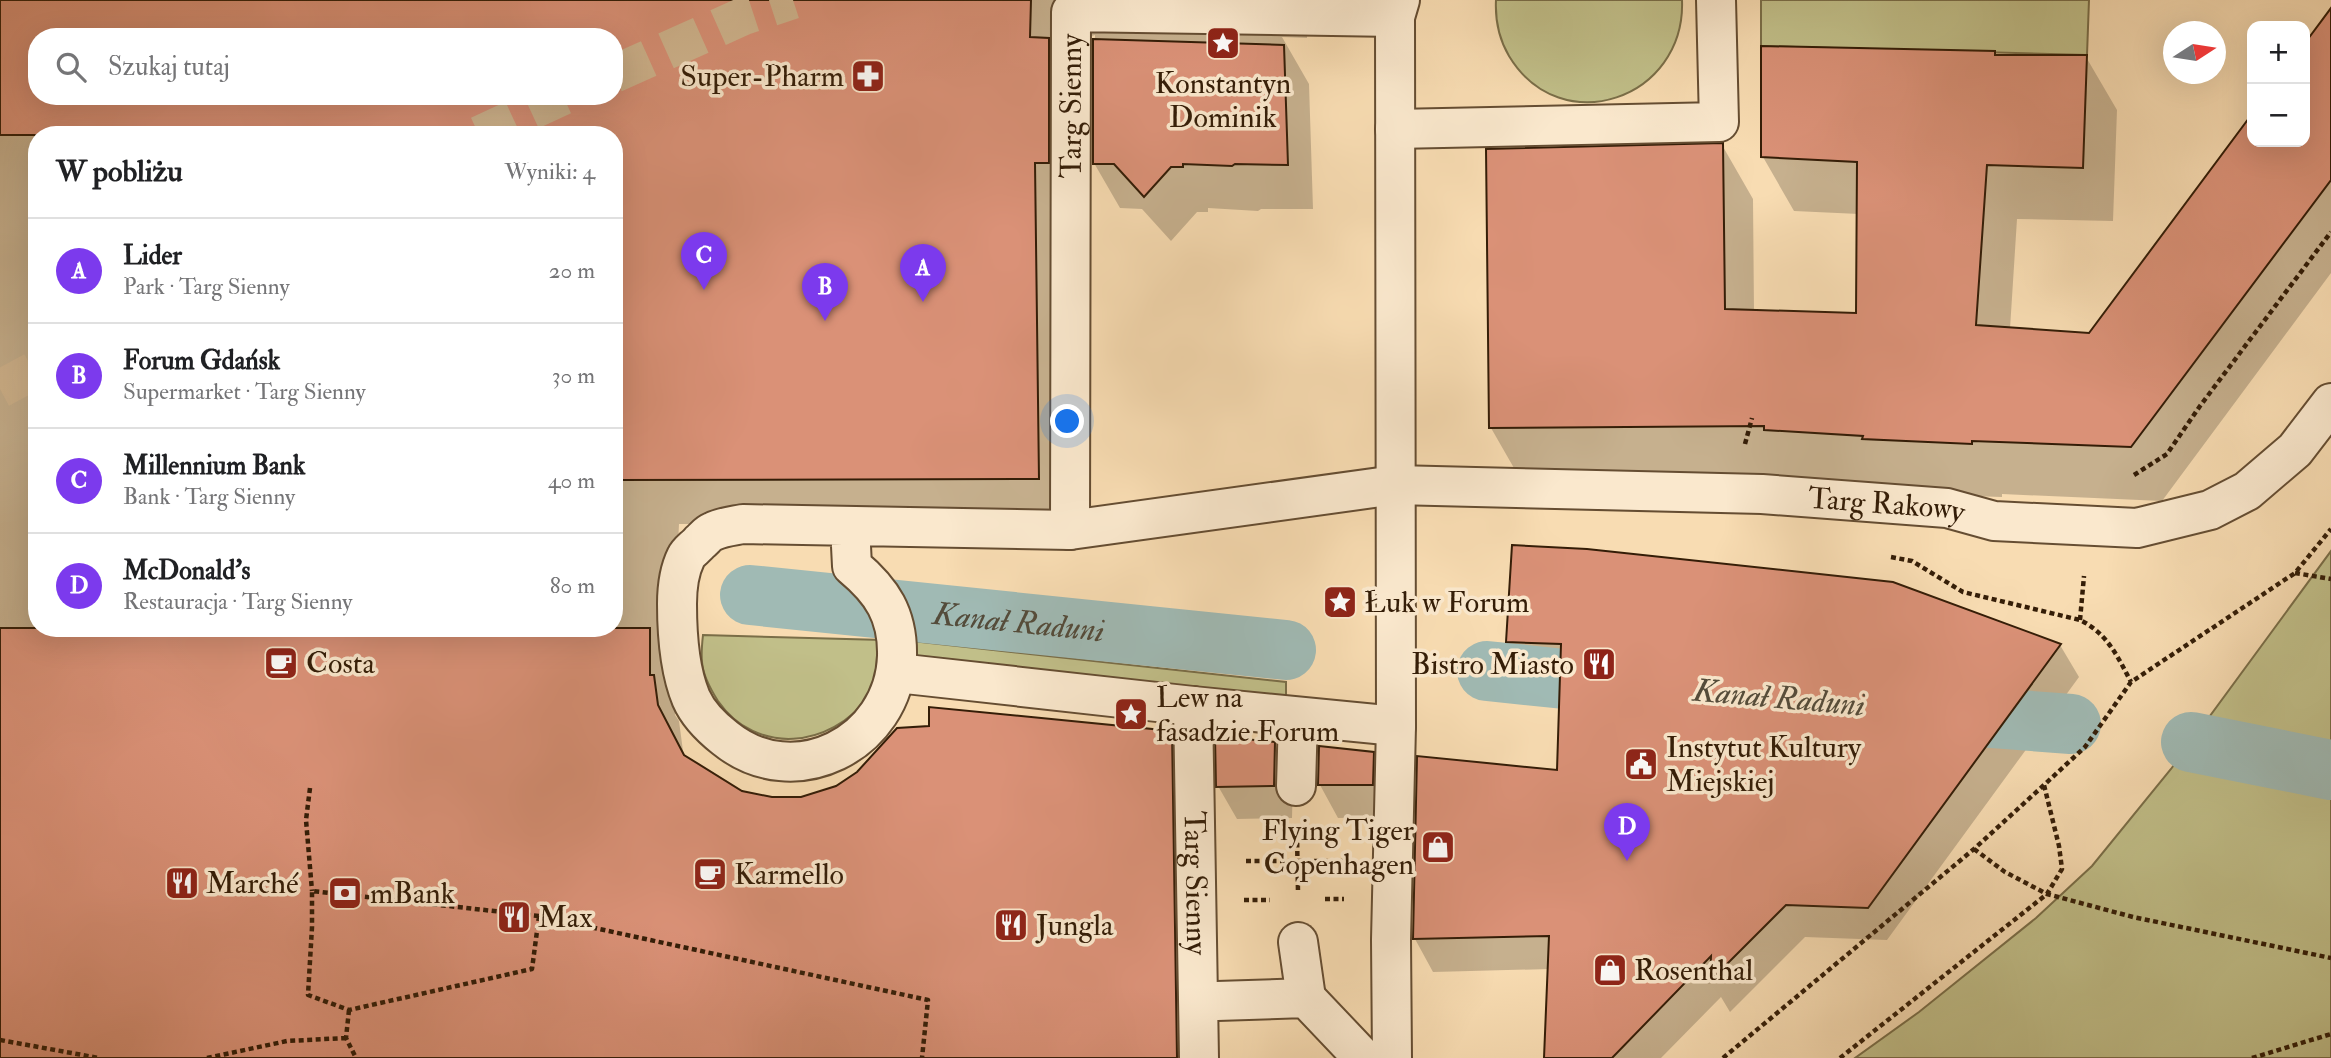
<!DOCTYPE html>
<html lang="pl">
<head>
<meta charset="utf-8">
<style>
	body { margin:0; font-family:"IM FELL Double Pica",serif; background:#f6f6f6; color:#202124 }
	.controls { position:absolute; right:21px; top:21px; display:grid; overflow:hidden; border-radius:14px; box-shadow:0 7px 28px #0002 }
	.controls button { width:63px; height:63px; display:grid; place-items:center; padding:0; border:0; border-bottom:2px solid #e0e0e0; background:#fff; color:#202124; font:35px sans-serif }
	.compass { position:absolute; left:2163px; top:21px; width:63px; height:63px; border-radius:50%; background:#fff; box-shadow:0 7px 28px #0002; rotate:78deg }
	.you { position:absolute; left:1068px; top:422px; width:24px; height:24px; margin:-18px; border:5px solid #fff; border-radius:50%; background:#1a73e8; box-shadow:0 0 0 10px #1a73e833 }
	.badge { display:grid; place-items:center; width:46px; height:46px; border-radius:50%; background:#7c3aed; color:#fff; font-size:23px; font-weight:700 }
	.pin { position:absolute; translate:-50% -58px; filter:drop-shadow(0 2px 4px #0008) }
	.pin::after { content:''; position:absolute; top:37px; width:24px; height:21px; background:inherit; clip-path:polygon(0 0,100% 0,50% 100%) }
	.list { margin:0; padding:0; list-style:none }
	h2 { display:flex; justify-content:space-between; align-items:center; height:91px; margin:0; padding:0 28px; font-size:30px }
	h2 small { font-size:23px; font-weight:400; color:#757577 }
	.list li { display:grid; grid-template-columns:46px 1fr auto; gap:21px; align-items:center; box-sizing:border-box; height:105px; padding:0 28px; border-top:2px solid #e0e0e0 }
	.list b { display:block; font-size:26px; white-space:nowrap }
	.list p { margin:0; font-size:23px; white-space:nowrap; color:#757577 }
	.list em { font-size:23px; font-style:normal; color:#757577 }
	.icon { flex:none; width:38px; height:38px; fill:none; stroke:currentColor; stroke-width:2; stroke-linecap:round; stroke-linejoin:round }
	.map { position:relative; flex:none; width:2331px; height:1058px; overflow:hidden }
	.search { position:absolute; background:#fff; box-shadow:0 7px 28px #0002; left:28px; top:28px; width:595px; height:77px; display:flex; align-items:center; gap:18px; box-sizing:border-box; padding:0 24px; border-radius:28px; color:#757577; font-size:26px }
	.panel { position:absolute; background:#fff; box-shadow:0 7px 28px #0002; left:28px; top:126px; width:595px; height:511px; border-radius:28px }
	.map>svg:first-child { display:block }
</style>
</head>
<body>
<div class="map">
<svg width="2331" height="1058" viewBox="0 0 2331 1058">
	<rect width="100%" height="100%" fill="#f8dcb2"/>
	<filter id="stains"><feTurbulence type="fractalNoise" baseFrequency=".00286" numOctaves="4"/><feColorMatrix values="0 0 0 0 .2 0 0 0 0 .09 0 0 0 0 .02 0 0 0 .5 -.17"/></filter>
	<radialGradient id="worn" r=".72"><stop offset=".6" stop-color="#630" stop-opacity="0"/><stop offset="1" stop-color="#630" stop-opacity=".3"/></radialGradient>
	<path fill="#c1bf89" stroke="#7a6e48" stroke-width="2" d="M1496,0H1682C1686,99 1561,142 1509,56C1499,39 1495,20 1496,0Z
		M1761,0H2089L2087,55L1761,46Z
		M2331,551V1058H1855L1919,1012L2036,918L2092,866L2171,769Z
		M703,635L883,640C879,655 876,685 868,697C831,748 756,756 718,701C711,690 703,676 702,662C701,653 702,644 703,635Z
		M912,641L1286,682V699L913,659Z"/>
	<path fill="#0003" fill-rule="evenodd" d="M0,0H1397L1306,13L1307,38L1282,37L1309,84L1313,209H1261L1258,211L1208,208V212H1197L1171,241L1142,209L1120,208L1094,163L1095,35L1085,38L1063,524H679L674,632L675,715L679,721L683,751L686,759L741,793L772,799L801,798L1170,732L1196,777L1201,1058H0ZM37,37H614V96H37ZM37,135H614V628H37Z
		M2331,11V273L2162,501L2002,494V497L1522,482L1491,428L1722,145L1753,199L1754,312L1857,315L1859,214L1794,211L1763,157V48L2086,57L2117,110L2113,221L2017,219L2010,329L2090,335L2252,117V142H2305V46Z
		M1508,641L2060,645L2079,677L1887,940L1805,937L1730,1012L1721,997L1661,1058H1546L1550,969L1433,972L1415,939L1419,758L1558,772L1562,676L1526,674Z
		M1274,743L1293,776L1292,818L1237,819L1218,786Z
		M1321,748L1372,754L1391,786V817L1338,818L1320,785Z"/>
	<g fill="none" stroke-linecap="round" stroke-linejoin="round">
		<g stroke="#a0bab4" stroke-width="60">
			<path id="s1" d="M750,595L1286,650"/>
			<path d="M1487,671L1643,687"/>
			<path d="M1926,713L2071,724"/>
			<path d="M2191,742L2331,770"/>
		</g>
	</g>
	<path fill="#da9177" stroke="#341d07" stroke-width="2" fill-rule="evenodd" d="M0,0H1031L1030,37L1049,38V163H1035L1039,479L614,480V135H0ZM37,37H614V96H37Z
		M2331,8V180L2131,447L1972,441V444L1862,439L1863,436L1764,430V426L1489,428L1486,149L1723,143L1725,309L1856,313L1857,162L1761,157V46L1995,51V55H2087L2083,168L1987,165L1976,325L2089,333L2252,114V142H2305V43Z
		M1093,39L1284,45L1288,165L1235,164L1232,166L1183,164V167H1171L1144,197L1114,164H1093Z
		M1512,545L1587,549L1893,582L2061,644L1868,908L1786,905L1710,981L1711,956L1612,1058H1544L1549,936L1413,939L1417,756L1557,770L1561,644L1506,642Z
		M0,628H650V675H654L658,705L684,755L742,791L772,797H801L836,786L857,772L897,728L929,726V707L1172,731L1177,1058H0Z
		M1215,736L1275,742L1274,786L1216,787Z
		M1319,746L1374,752L1373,785H1318Z"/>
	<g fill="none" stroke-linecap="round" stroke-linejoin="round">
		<path stroke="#d1b690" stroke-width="38" stroke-dasharray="38 19" stroke-linecap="butt" d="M614,74L744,16L793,0
			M479,135L563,96
			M0,389L37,369"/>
		<g stroke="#654d32" stroke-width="42">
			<g id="street">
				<path d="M1395,129L1719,122L1716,0"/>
				<path id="s2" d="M850,526L852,566C882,591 898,615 897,656C894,744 794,794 725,738C711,727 698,714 691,698C679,669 677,634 677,604C677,589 679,571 686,557C688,552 696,547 700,542C704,539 707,534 712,532C721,527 733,526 743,524L1070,530L1395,485L1762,494L1947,508L1994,521L2137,528L2210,510L2247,491L2295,450L2331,403"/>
				<path id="s3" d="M1070,530L1071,12L1395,17"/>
				<path d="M897,673L1193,706L1396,726"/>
				<path id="s4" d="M1193,706L1199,1058"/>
				<path d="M1296,786L1298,717"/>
				<path d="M1298,942L1306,998"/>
				<path d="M1217,1001L1306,998L1363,1058"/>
				<path d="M1392,1058L1391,940L1396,726L1395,17L1400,0"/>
			</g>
		</g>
		<path stroke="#341d07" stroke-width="4.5" stroke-dasharray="5 3.5" stroke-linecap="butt" d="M1745,444L1752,418
			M2134,475L2167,454L2200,406L2331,232
			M1891,557L1912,561L1963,592L2080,620C2107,633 2118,657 2131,682
			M2295,573L2331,579
			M2080,620L2084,576
			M310,788L306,820L312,891
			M1297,834L1298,892
			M1974,849L2005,872L2047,894L2133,917L2331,958
			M1246,861H1343
			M1325,899H1344
			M1244,900H1270
			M539,916L532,969L349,1010L308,995L312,927V891L539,916L928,1000L922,1058
			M349,1010L346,1038L356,1058
			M0,1040L99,1058
			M207,1058L287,1041L346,1038
			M1723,1058L1974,849L2044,785L2085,747L2131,682L2295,573L2331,529
			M1840,1058L2047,894L2062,869L2059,846L2044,785
			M2252,1058L2331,1034"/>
		<use href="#street" stroke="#fae8cd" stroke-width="38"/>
	</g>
	<defs>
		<g id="sight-square" transform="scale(1.75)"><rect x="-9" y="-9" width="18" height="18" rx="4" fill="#8f2418" stroke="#fae8cd"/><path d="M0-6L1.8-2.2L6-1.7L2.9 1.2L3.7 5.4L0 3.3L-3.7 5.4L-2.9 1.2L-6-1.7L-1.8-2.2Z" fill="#fff"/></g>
		<g id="pharmacy-square" transform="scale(1.75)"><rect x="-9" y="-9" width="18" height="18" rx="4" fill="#8f2418" stroke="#fae8cd"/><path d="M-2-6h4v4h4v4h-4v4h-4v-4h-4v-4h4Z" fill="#fff"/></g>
		<g id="cafe-square" transform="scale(1.75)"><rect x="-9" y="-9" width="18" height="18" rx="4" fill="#8f2418" stroke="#fae8cd"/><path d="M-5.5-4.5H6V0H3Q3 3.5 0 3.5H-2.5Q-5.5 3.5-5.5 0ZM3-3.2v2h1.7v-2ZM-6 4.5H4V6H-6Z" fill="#fff"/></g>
		<g id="restaurant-square" transform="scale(1.75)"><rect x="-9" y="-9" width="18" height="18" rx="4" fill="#8f2418" stroke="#fae8cd"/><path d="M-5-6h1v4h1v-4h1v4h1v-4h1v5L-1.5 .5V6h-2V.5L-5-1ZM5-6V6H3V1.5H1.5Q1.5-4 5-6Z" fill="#fff"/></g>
		<g id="civic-square" transform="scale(1.75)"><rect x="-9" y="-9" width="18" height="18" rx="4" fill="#8f2418" stroke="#fae8cd"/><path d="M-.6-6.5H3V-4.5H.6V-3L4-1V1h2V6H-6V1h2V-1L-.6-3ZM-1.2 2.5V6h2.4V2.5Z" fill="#fff"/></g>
		<g id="shop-square" transform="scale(1.75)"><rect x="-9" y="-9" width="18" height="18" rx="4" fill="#8f2418" stroke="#fae8cd"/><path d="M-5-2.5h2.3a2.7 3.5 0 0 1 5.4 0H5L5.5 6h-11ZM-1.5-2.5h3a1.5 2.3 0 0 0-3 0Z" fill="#fff"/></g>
		<g id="bank-square" transform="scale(1.75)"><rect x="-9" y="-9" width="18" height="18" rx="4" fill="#8f2418" stroke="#fae8cd"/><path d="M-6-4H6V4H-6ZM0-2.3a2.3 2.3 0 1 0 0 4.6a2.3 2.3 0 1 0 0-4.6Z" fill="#fff"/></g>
	</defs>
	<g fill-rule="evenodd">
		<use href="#sight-square" x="1223" y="43"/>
		<use href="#pharmacy-square" x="868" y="76"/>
		<use href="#sight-square" x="1340" y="602"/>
		<use href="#cafe-square" x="281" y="663"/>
		<use href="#restaurant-square" x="1599" y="664"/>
		<use href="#sight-square" x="1131" y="714"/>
		<use href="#civic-square" x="1641" y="764"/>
		<use href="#shop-square" x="1438" y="847"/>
		<use href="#cafe-square" x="710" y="874"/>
		<use href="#restaurant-square" x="182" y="883"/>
		<use href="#bank-square" x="345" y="893"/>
		<use href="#restaurant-square" x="514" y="917"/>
		<use href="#restaurant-square" x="1011" y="925"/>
		<use href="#shop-square" x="1610" y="970"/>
	</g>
	<g text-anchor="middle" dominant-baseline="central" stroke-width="7" stroke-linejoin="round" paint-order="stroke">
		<g font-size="30" fill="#341d07" stroke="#fae8cd" text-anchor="start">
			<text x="844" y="76" text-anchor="end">Super-Pharm</text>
			<text x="1223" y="83" text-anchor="middle">Konstantyn<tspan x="1223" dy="34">Dominik</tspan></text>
			<text x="1364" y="602">Łuk w Forum</text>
			<text x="306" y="663">Costa</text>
			<text x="1574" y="664" text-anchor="end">Bistro Miasto</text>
			<text x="1156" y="697">Lew na<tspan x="1156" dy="34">fasadzie Forum</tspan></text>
			<text x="1666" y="747">Instytut Kultury<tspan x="1666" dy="34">Miejskiej</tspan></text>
			<text x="1414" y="830" text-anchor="end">Flying Tiger<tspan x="1414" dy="34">Copenhagen</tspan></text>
			<text x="734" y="874">Karmello</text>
			<text x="206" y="883">Marché</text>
			<text x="370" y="893">mBank</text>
			<text x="538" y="917">Max</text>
			<text x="1036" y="925">Jungla</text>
			<text x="1634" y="970">Rosenthal</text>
		</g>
		<g font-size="30" fill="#341d07" stroke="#fae8cd">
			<text stroke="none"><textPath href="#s3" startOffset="424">Targ Sienny</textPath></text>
			<text stroke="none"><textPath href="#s2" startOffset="1794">Targ Rakowy</textPath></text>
			<text stroke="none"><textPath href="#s4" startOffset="177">Targ Sienny</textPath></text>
		</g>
		<g font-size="32" font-style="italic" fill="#544c3b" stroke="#fae8cd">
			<text stroke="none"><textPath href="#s1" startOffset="270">Kanał Raduni</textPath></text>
			<text transform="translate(1779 698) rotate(5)">Kanał Raduni</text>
		</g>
	</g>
	<rect width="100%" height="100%" filter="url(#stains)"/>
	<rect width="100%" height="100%" fill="url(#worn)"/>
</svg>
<div class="controls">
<button>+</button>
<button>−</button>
</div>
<svg class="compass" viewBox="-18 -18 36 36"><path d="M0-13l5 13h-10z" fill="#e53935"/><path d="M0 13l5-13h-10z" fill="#757577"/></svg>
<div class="you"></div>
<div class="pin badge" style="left:923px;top:302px">A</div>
<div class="pin badge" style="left:825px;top:321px">B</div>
<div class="pin badge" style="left:704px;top:290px">C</div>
<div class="pin badge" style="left:1627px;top:861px">D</div>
<div class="search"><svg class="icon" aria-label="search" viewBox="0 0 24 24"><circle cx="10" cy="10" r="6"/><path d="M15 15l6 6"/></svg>Szukaj tutaj</div>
<section class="panel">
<h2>W pobliżu<small>Wyniki: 4</small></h2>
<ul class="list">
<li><span class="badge">A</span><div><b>Lider</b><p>Park · Targ Sienny</p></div><em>20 m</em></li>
<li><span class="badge">B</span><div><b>Forum Gdańsk</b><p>Supermarket · Targ Sienny</p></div><em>30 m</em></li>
<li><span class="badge">C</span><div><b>Millennium Bank</b><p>Bank · Targ Sienny</p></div><em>40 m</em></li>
<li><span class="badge">D</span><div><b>McDonald's</b><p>Restauracja · Targ Sienny</p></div><em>80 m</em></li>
</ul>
</section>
</div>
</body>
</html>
